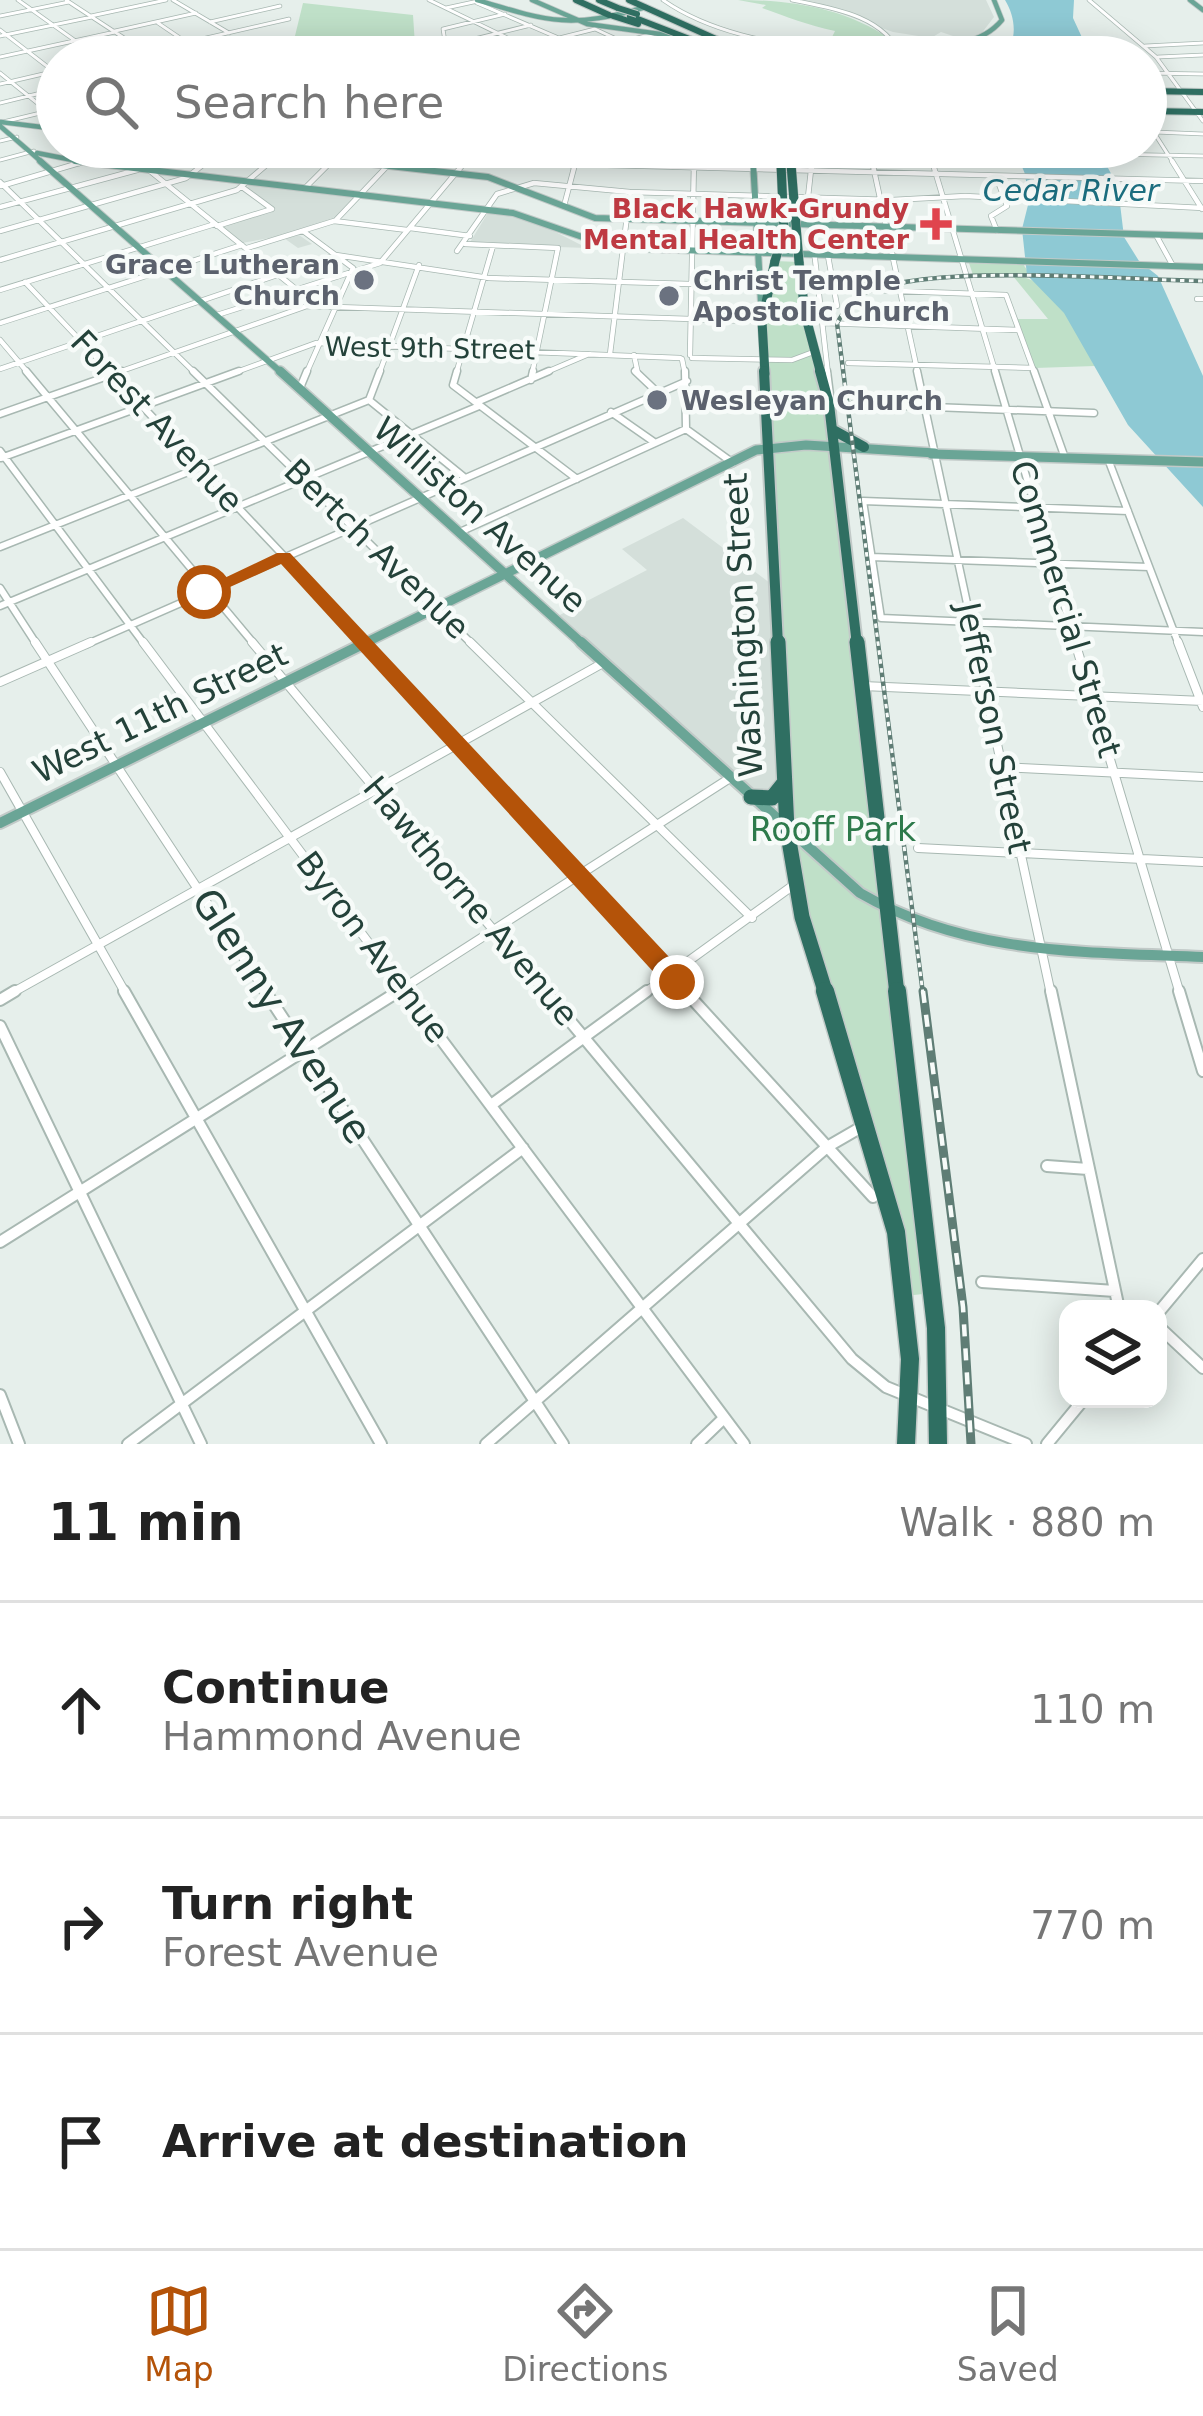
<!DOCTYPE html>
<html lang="en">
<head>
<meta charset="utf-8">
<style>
	body { margin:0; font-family:"DejaVu Sans",sans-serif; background:#f2f2f2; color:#222 }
	.controls { position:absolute; right:36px; bottom:36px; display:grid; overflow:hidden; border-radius:24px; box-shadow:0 6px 30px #0003 }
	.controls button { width:108px; height:108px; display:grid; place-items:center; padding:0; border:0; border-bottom:3px solid #e0e0e0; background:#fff; color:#222; font:60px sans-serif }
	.stop { position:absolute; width:36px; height:36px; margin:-27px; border:9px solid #b45309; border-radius:50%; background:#fff }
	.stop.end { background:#b45309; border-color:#fff; box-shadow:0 3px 12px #0008 }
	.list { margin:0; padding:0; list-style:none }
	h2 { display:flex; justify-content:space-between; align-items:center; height:156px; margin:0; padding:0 48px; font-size:51px }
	h2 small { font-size:39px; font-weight:400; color:#767676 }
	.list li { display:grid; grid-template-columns:78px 1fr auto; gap:36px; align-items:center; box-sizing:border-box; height:216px; padding:0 48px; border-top:3px solid #e0e0e0 }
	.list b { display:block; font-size:45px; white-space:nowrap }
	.list p { margin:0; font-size:39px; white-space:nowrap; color:#767676 }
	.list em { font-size:39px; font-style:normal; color:#767676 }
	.icon { flex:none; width:66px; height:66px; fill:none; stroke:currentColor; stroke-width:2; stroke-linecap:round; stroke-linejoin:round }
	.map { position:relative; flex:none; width:1203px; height:1444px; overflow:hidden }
	.search { position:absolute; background:#fff; box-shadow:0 6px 30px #0003; left:36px; right:36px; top:36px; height:132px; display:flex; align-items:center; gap:30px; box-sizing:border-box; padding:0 42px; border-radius:66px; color:#767676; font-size:45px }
	.sheet { height:804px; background:#fff }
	nav { display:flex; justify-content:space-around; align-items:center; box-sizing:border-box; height:168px; border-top:3px solid #e0e0e0; background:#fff; font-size:33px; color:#767676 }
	nav a { display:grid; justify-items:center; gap:6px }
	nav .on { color:#b45309 }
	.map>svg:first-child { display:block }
</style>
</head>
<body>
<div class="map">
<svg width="1203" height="1444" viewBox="0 0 1203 1444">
	<rect width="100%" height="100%" fill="#e6efeb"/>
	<path fill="#d4dfda" d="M802,0H986L994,17L981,34L962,39L941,32L931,38L893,32Z
		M250,185L355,198L336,219L296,233L312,244L298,248L281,236L242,243L221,226L275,209L247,187Z
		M489,211L538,223L587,248L469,244Z
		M683,518L774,586L784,783L751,797L554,618L647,570L622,549Z"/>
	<path fill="#bfe0c8" d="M738,0C791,0 845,8 890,39C868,41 854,44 830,41L835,31C808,25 787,17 762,8L766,5Z
		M303,3L413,15L415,45L408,48L414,54C385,61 312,67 294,40Z
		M775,261L799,262L802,303L822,373L932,1293L905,1296L792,867L762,321Z
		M969,263L1023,264L1029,273L1020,277C1057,281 1079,337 1095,366L1035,368L1016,319H1048L1013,276V270V275H973Z"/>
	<path fill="#8ec9d4" d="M1005,0H1074L1073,18L1091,57H1003C1018,41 1016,18 1005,0Z
		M1014,147H1097L1118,187L1124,237L1139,261L1158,276L1203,376V507L1128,425L1064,313L1027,275L1022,229L1029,201L1025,174Z"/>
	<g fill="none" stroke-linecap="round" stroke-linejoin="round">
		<g stroke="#a8b8b2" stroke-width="4.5">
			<path id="minor-far4" d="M18,0L98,57
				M66,0L153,57
				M173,0L229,33
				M429,0L547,57
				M663,0C717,38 790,45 854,56
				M792,0C832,8 884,15 902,57
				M1089,0L1156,57L1203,121
				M477,3L603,57
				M446,8L478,1
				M0,16L69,2
				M91,16L166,0
				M210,22L280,6
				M158,23L186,42
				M0,30L57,74
				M115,31L196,13
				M0,36L92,17
				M216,36L251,57
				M176,45L195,57
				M446,46L531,25
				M688,46L707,57
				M1145,46L1203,43
				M446,48L443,29L505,14
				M446,48L463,57
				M145,52L289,19
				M0,57L115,32
				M117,57L144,51
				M220,57L281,43
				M483,57L595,29L655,57
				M563,57L653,34
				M663,57L692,51
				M1158,57L1203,55
				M0,73L57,119
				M1146,73L1203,74
				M0,84L56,71
				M0,103L57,89
				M1146,120L1174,164
				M3,122L57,109
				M1155,132L1203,134
				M0,141L17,137
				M558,147L571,164
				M868,147L960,150
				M869,147L873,164
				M928,147L933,164
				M1110,154L1203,156
				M0,160L34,151
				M79,164L105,147
				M144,164L164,147
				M204,164L226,147
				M267,164L287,147
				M329,164L346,147
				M390,164L406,147
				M463,164L478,147
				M570,164H577
				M694,164V147
				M811,164L813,147"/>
		</g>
		<g stroke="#a8b8b2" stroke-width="6">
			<path id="minor-far3" d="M812,161L808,197L828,374
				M872,161L918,374
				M932,161L996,374
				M1172,161L1202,209
				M570,164L1203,181
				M150,171L317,306
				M996,176L1007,206L991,216L997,231
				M0,182L196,374
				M1,186L86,161
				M242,187L272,209
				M305,188L332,161
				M564,206L574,168L569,161
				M0,207L137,170L147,161
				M335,221L392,161
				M217,226L272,209
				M410,228L470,236
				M0,231L186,178L208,161
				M303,231L353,268L306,374
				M1156,235L1173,266
				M465,244L558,248L532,374
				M247,248L334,221L407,230
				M457,251L497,194L534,183L630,192L892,200L965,196L1203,208
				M828,256L837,306
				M0,260L237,190L271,161
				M25,282L112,374
				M819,288L1006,295L1035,374
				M0,290L215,224
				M1197,299H1203
				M217,315L380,263L466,161
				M0,323L242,245
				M823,323L1018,330
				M0,340L29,374
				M610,354L630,192
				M634,355L638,374
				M690,355L694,161
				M692,358L792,360L816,351
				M682,359L685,374
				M848,363L1033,368
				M0,369L336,255L489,278L756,286
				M113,374L307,306L749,321
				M231,374L316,343L680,358
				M379,374L419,265
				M456,374L493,246
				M542,374L589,354"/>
		</g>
		<g stroke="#a8b8b2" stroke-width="9">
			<path id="minor-far2" d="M26,371L255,645
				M109,371L368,645
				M193,371L473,645
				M457,371L453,385L577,479
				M635,371L655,390
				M685,371L686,429L733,463
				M827,371L830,395
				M917,371L976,645
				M995,371L1076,645
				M1034,371L1065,458
				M531,380L533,371
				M300,388L307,371
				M369,400L380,371
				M369,400L464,477
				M477,402L549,371
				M854,404L1094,413
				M611,412L654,442
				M0,414L122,371
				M0,451L145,645
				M1,458L239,371
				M1108,459L1179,645
				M1128,511L863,501L881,618L1203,632
				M460,532L686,429
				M0,547L369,400
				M871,557L1149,567
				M0,588L37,645
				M0,606L479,406
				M85,645L687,381"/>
		</g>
		<g stroke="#a8b8b2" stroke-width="10">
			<path id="minor-far1" d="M35,642L267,994
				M143,642L407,994
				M252,642L547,994
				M365,642L688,994
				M470,642L752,918
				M975,642L1051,994
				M1075,642L1180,994
				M1178,642L1203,707
				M0,682L91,642
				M863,686L1203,701
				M1002,767L1203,777
				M0,772L126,994
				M918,848L1203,862
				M10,994L603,663
				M394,994L730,778
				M643,994L795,884"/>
		</g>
		<g stroke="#a8b8b2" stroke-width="14">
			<path id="minor" d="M124,991L381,1444
				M265,991L563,1444
				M405,991L744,1444
				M545,991L852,1359L886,1387L1026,1444
				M685,991L873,1197
				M1051,991L1119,1309
				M1179,991L1203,1071
				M0,1000L15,991
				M0,1026L201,1444
				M491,1105L647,991
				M1047,1166L1088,1169
				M0,1242L399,991
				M982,1282L1115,1291
				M1158,1313L1203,1259
				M1158,1326L1203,1368
				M0,1395L19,1444
				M128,1444L523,1148
				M486,1444L827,1147L865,1125
				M697,1444L724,1418
				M1047,1444L1084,1399"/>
		</g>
		<g stroke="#c2cac8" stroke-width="6">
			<path id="major-far3" d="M477,0C550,22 570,29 646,7
				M532,0L587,24L660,34L700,49
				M1190,0L1203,10
				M855,57L862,46C907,32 967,62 1002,20L994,0
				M1,122L57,129
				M0,126L44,164
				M217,147L372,164
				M752,147L753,164
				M37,153L93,164"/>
		</g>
		<g stroke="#c2cac8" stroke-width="8">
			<path id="major-far2" d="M40,161L283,374
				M75,161L513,213L614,248L1203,267
				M345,161L488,177L595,218L1203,236
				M753,161L762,321"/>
		</g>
		<g stroke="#c2cac8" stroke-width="12">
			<path id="major-far1" d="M280,371L584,645
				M931,454L1203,462
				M361,645L756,450L806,445L935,453"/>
		</g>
		<g stroke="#c2cac8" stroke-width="14">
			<path id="major" d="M581,642L860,893C967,955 1083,952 1203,957
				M0,823L367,642"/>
		</g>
		<g stroke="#c2cac8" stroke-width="8">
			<path id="highway-far4" d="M576,0L609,15
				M599,0L618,8
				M629,0L756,57
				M613,16L638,24
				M630,16L736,57
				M747,43L774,57
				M1146,91L1203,92
				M1146,111L1203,112
				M780,147L781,164
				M791,164L795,147"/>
		</g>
		<g stroke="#c2cac8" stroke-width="10">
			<path id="highway-far3" d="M799,262L805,314L821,374
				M765,374L762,321L775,261"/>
		</g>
		<g stroke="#c2cac8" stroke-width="14">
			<path id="highway-far2" d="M764,371L778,645
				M820,371L829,404L857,645
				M833,430L864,447"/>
		</g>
		<g stroke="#c2cac8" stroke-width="18">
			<path id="highway-far1" d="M778,642L787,829L802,917L826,994
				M857,642L897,994
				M751,797L772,798L784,783"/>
		</g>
		<g stroke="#c2cac8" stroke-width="21">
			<path id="highway" d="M825,991L896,1232L910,1359L906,1444
				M897,991L936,1328L938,1444"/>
		</g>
		<use href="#minor-far4" stroke="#fff" stroke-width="3"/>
		<use href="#minor-far3" stroke="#fff" stroke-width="4.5"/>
		<use href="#minor-far2" stroke="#fff" stroke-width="6"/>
		<use href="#minor-far1" stroke="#fff" stroke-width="8"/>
		<use href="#minor" stroke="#fff" stroke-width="10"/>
		<use href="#major-far3" stroke="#6aa596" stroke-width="4.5"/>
		<use href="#major-far2" stroke="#6aa596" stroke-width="6"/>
		<use href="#major-far1" stroke="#6aa596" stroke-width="9"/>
		<use href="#major" stroke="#6aa596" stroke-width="10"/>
		<use href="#highway-far4" stroke="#2f6f62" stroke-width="6"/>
		<use href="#highway-far3" stroke="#2f6f62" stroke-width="9"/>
		<use href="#highway-far2" stroke="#2f6f62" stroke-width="10"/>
		<use href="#highway-far1" stroke="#2f6f62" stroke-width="15"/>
		<use href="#highway" stroke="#2f6f62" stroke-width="18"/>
		<g stroke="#5f7d75" stroke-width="4.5">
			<path id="rail-far1" d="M923,994L837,323C844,312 849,302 861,295C923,262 1125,280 1203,281"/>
		</g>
		<g stroke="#5f7d75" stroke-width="9">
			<path id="rail" d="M923,991L963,1307L971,1444"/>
		</g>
		<use href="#rail-far1" stroke="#f7fbf9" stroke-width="3" stroke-dasharray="4.5" stroke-linecap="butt"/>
		<use href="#rail" stroke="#f7fbf9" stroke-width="4.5" stroke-dasharray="12" stroke-linecap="butt"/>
		<g stroke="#c2cac8" stroke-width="8" stroke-linecap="butt">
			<path id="highway-bridge-far1" d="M618,8L637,14"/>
		</g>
		<g stroke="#c2cac8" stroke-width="10" stroke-linecap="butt">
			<path id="highway-bridge" d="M791,164L799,262
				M775,261L784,231L781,164"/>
		</g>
		<use href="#highway-bridge-far1" stroke="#2f6f62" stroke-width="6"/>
		<use href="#highway-bridge" stroke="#2f6f62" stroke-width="9"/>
	</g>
	<path fill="#b45309" d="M277,553H290L685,974V989H669L281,564L210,596L195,592Z"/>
	<path fill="#e0444e" stroke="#f7fbf9" stroke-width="4.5" d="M930 206h12v12h12v12h-12v12h-12v-12h-12v-12h12z"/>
	<g fill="#6b7280" stroke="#f7fbf9" stroke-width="4.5">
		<circle cx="364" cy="280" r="12"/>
		<circle cx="669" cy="296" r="12"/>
		<circle cx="657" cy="400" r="12"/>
	</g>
	<g text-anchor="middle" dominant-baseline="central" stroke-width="9" stroke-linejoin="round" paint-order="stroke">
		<g font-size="27" font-weight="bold" fill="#be3a42" stroke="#f7fbf9" text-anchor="end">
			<text x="909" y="208">Black Hawk-Grundy<tspan x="909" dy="31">Mental Health Center</tspan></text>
		</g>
		<g font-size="27" font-weight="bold" fill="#5b616d" stroke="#f7fbf9" text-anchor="start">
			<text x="340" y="264" text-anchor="end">Grace Lutheran<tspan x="340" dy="31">Church</tspan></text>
			<text x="693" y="280">Christ Temple<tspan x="693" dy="31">Apostolic Church</tspan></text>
			<text x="681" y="400">Wesleyan Church</text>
		</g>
		<g font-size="27" fill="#24423a" stroke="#f7fbf9">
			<text transform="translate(430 348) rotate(1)">West 9th Street</text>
		</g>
		<g font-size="30" font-style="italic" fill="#1c6f80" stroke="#f7fbf9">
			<text x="1071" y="190">Cedar River</text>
		</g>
		<g font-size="33" fill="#24423a" stroke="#f7fbf9">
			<text transform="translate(157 421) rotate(47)">Forest Avenue</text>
			<text transform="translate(480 515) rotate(42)">Williston Avenue</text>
			<text transform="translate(377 549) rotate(44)">Bertch Avenue</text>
			<text transform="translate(1066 609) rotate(73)">Commercial Street</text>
			<text transform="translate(743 625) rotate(-93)">Washington Street</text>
			<text transform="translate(160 713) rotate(-26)">West 11th Street</text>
			<text transform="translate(994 728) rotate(78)">Jefferson Street</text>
			<text transform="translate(471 901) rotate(50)">Hawthorne Avenue</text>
			<text transform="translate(373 947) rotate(53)">Byron Avenue</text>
		</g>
		<g font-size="33" fill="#2d7a4b" stroke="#f7fbf9">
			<text x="833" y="829">Rooff Park</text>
		</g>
		<g font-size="39" fill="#24423a" stroke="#f7fbf9">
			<text transform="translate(282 1016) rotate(57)">Glenny Avenue</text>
		</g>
	</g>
</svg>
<div class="controls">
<button><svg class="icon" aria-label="layers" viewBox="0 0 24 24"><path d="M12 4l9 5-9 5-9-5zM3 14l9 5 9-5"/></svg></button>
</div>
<div class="stop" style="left:204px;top:592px"></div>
<div class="stop end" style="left:677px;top:982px"></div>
<div class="search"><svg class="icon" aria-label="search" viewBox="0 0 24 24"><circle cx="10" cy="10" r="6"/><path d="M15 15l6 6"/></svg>Search here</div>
</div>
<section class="sheet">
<h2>11 min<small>Walk · 880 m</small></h2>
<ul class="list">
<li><svg class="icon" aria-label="ahead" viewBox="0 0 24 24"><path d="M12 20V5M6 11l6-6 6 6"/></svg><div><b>Continue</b><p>Hammond Avenue</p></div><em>110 m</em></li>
<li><svg class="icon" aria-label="right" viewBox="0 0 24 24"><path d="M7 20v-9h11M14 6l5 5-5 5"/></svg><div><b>Turn right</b><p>Forest Avenue</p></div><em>770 m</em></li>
<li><svg class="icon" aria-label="arrive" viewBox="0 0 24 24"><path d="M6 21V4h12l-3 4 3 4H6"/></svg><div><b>Arrive at destination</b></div></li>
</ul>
</section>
<nav>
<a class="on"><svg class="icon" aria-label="map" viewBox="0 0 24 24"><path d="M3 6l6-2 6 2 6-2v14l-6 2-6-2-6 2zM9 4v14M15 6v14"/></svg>Map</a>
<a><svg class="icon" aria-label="directions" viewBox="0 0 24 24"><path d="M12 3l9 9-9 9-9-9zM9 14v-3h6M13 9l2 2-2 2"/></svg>Directions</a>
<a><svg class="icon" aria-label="saved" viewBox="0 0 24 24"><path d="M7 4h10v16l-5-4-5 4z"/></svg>Saved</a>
</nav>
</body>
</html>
